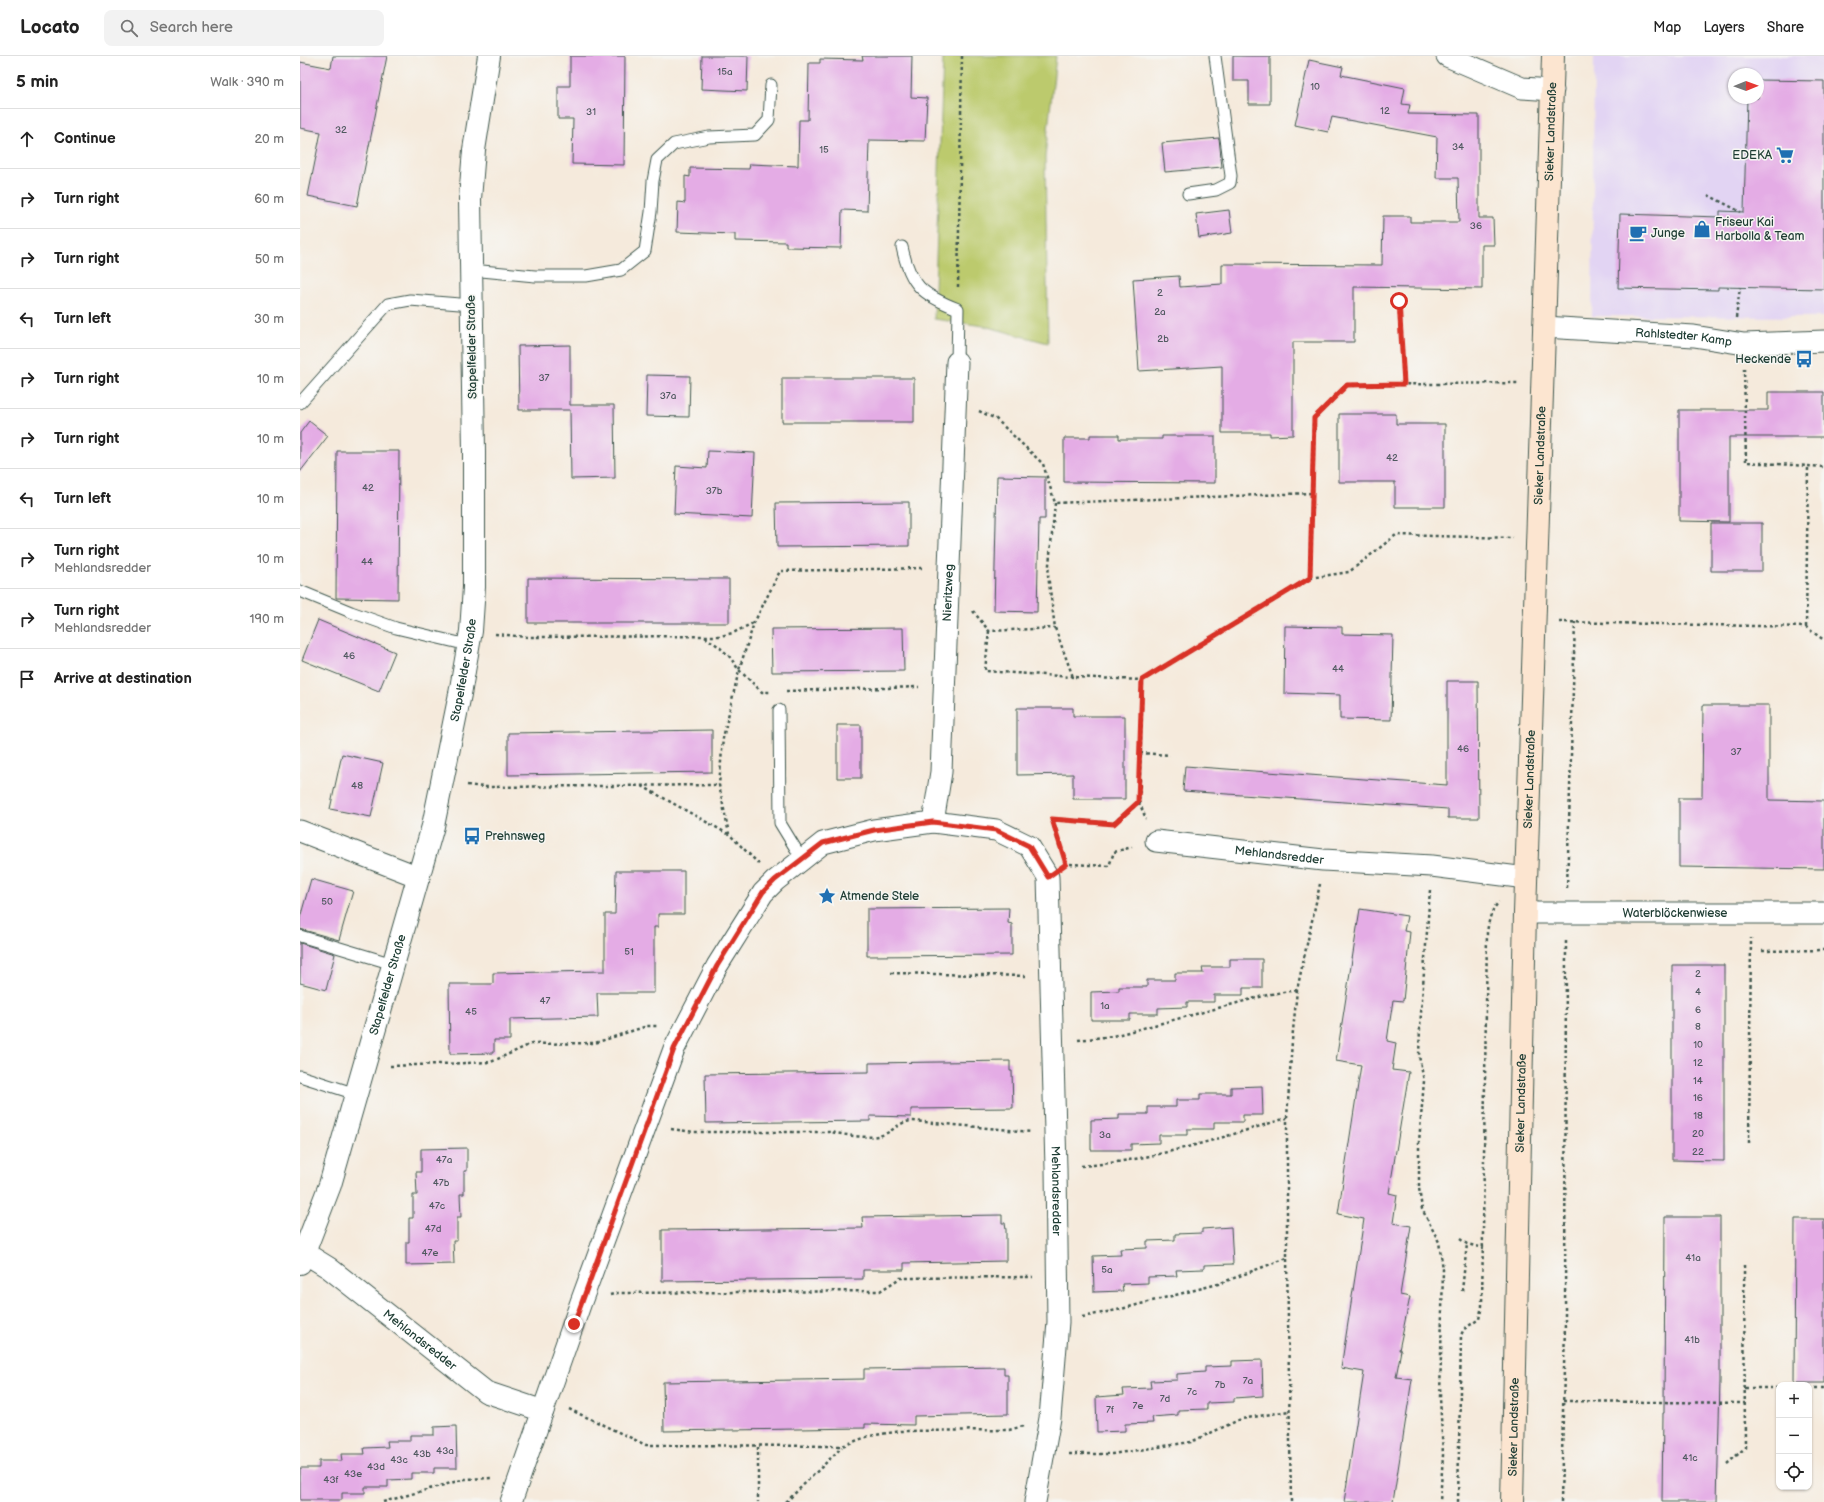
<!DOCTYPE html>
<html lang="en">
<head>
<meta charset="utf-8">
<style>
	body { margin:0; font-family:"Balsamiq Sans",sans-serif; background:#f2f2f2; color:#222 }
	.controls { position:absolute; right:12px; bottom:12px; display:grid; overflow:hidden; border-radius:8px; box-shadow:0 1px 3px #0004 }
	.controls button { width:36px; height:36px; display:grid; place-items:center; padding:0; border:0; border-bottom:1px solid #e0e0e0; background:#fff; color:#222; font:20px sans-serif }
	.compass { position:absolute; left:1428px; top:12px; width:36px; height:36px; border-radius:50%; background:#fff; box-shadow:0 1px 3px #0004; rotate:89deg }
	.stop { position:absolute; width:12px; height:12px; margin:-9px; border:3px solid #d93025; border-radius:50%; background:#fff }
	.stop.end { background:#d93025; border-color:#fff; box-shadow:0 1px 4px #0008 }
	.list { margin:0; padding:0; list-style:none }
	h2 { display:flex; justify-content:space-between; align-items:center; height:52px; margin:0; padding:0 16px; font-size:17px }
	h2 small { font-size:13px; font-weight:400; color:#767676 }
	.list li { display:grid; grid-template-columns:26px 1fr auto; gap:12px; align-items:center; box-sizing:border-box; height:60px; padding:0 16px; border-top:1px solid #e0e0e0 }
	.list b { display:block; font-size:15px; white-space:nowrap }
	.list p { margin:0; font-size:13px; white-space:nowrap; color:#767676 }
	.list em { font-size:13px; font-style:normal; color:#767676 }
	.icon { flex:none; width:22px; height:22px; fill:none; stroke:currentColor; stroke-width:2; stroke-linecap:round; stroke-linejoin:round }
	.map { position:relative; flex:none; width:1524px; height:1446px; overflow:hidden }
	header { display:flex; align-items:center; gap:24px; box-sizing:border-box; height:56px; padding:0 20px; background:#fff; border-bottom:1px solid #e0e0e0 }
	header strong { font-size:19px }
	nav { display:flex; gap:22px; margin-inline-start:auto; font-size:14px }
	.search { width:280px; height:36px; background:#f2f2f2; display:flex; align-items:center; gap:10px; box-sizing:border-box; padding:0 14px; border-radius:8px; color:#767676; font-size:15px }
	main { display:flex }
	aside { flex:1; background:#fff }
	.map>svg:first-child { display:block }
</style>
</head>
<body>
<header>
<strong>Locato</strong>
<div class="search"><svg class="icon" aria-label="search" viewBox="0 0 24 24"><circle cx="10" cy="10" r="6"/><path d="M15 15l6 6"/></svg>Search here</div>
<nav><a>Map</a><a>Layers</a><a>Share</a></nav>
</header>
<main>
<aside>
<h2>5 min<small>Walk · 390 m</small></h2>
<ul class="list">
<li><svg class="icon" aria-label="ahead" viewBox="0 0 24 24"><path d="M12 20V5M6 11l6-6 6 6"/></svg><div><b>Continue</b></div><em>20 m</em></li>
<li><svg class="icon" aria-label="right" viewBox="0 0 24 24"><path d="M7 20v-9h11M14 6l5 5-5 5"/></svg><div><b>Turn right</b></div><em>60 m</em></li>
<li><svg class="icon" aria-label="right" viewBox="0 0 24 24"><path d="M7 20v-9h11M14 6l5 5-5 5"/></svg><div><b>Turn right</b></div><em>50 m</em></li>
<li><svg class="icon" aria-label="left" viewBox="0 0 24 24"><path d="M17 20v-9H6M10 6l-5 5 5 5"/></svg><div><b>Turn left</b></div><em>30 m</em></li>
<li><svg class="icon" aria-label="right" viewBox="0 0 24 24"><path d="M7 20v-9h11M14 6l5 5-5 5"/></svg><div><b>Turn right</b></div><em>10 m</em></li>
<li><svg class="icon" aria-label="right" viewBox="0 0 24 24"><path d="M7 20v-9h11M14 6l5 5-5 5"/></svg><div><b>Turn right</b></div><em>10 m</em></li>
<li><svg class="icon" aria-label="left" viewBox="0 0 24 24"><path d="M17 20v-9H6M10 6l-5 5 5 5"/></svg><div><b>Turn left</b></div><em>10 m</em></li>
<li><svg class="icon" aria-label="right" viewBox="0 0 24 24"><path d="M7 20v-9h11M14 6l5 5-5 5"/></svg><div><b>Turn right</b><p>Mehlandsredder</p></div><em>10 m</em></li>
<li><svg class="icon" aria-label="right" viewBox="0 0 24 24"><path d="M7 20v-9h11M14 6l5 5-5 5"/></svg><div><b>Turn right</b><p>Mehlandsredder</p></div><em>190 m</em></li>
<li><svg class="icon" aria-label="arrive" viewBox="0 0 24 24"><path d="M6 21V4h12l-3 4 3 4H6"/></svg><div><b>Arrive at destination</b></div></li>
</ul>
</aside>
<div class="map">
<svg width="1524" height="1446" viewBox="0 0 1524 1446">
	<rect width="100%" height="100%" fill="#f6f6f2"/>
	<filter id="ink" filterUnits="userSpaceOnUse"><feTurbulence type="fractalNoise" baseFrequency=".025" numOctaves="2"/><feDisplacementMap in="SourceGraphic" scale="8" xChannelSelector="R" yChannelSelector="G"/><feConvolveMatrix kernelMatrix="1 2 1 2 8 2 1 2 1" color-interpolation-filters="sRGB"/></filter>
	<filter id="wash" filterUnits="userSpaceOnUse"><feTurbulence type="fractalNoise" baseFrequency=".012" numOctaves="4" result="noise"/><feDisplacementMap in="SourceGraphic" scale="16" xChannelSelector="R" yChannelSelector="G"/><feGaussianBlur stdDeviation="0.9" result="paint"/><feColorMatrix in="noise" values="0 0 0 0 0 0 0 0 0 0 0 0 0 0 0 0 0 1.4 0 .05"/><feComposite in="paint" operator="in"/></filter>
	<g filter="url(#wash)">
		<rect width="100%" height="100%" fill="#f5eadc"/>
		<path fill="#e2d4f3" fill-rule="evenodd" d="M1294,0H1524V261L1292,260ZM1434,18H1458V42H1434Z"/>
		<path fill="#bcca6d" stroke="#6e8450" d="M643,0H756L745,101L748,287L684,270L634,263Z"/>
		<g id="blocks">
			<path fill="#e4ace5" d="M33,0H87L57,150L8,140L21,76L0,72V6L31,12Z
				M270,0H325L324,109L272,108L273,63H258V30H270Z
				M402,0H448L447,35L401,33Z
				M562,0H612L611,41L627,42L625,85L569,84L567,155L542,154L541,192L486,191V186L435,185V178L377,176L378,146L385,147V120L390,121V112L449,113L450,108L498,110L499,64H508L509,7H520V3L563,4Z
				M933,0H970V48H949V25H933Z
				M1009,4L1043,11L1041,19L1105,32L1102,48L1110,49L1108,58L1179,59V162H1193L1194,189H1182V233L1054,231V286H993V379L970,380V377H922V310L839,315L833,223L879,220L880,231L922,228V208L1082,209L1083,160H1110V166H1159L1158,122H1136L1137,81L1032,61L1028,76L995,69Z
				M1458,24L1524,25V233L1418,231V234L1318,232L1320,158L1420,161V155L1444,156L1447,42H1458Z
				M919,82L922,111L865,116L862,87Z
				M929,154L932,177L899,182L896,158Z
				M270,289V349H314L315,422L271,423L270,354H219L218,290Z
				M347,319L390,320L389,361L346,360Z
				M482,322H614V366H482Z
				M1468,336H1524V381H1429V466L1379,465V354H1468Z
				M1039,358H1096V368H1145V451H1095V426H1039Z
				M9,365L28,380L0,416V377Z
				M790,379H819V383H862V380H915V427L764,426V382H790Z
				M37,395H99L98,543L36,542Z
				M408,395L455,397L452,462L374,458L376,410L407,412Z
				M697,420L745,421V463H739L737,556L694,555Z
				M609,446V490L477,491L476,447Z
				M1411,467H1462V515H1411Z
				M228,522L429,523V567H228Z
				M18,564L95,596L79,635L2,604Z
				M985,570L1042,571V578L1093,579L1091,664L1040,663V639L984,637Z
				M603,572L604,615L472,616L471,573Z
				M1147,625H1178L1179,762H1148V753L883,735L885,710L1147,729Z
				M1403,649H1469V744L1524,745V813L1379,811V742H1402Z
				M717,652H773V660H825V743H773V718L717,719Z
				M537,669H561V722H537Z
				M412,674V716L208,719V677Z
				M42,698L83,707L71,761L30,753Z
				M316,815H384V858H358V871H354V937H297L298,961L210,963V984H194V997L150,998L149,928H193V917L305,915V858H315Z
				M11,823L53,835L39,884L0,873V862Z
				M709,852L708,867L712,868V899L567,900V853Z
				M1060,853L1107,860L1104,875L1110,876L1103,945L1093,944L1087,985L1096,987L1092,1014L1109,1016L1089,1137L1097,1139L1093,1167L1111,1170L1100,1239L1110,1241L1099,1294H1101L1096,1321L1112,1323L1093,1446H1044L1064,1316L1041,1312L1064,1163L1038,1158L1061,1009L1036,1005Z
				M0,887L35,898L26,934L0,927Z
				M930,903H962V932H943V939H914V946H887V951L858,952V958H830V964H791V936L819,935V931H847V924H875V917H903L902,911H930Z
				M1372,909H1424V1105L1372,1104Z
				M710,1005V1015H712L713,1052L611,1053V1061L570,1060V1065L406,1067L405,1018L569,1016V1007Z
				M962,1030L963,1059H943V1066H914V1073H887V1079H859V1087L831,1088V1094H791V1064L819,1063V1058H848V1051H876V1044H900V1038H931V1031Z
				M167,1092V1115H164V1138H160L161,1161H157V1185H153L154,1208L106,1209V1186H109V1162H113V1139H117L116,1116H121V1093Z
				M702,1159V1167H705L706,1174V1205L604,1207V1214H563V1223L362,1225V1174L563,1172L562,1161Z
				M1365,1161H1420V1325L1417,1446H1362L1363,1357H1364Z
				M1495,1163H1524V1327H1494Z
				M931,1171L933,1208L904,1209V1213L876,1214L877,1220L848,1221V1227L822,1228L823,1235L794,1236L793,1200L821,1199L820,1193L847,1192V1185L875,1184V1178L902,1177V1173Z
				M962,1304L963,1340L934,1342V1346L907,1347V1353L878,1354V1359L852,1361L853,1367L825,1368V1375L797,1376L796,1341L824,1339L823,1333L851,1332L850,1325L877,1324V1318L905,1316V1311L932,1310V1305Z
				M704,1311V1319H708V1358L614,1360V1369L565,1368V1372L364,1375L363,1326L564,1323V1313Z
				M156,1370L157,1412H134V1417H111V1423L88,1424V1431H65V1437H42V1444H0V1412H19V1405H42L41,1398H65L64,1392L88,1391L87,1385H110V1379H134V1371Z"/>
		</g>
	</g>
	<g filter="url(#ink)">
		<use href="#blocks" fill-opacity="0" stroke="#3f574d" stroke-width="1"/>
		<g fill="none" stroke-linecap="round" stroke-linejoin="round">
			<g stroke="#3f574d" stroke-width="13">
				<path id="service" d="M888,138L916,134L930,127L931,120L915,0
					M602,191C610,229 622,239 658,253L657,306
					M171,214L235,220H286L321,214L345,195L351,156L353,125L357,104L374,88L409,81L455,79L469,64L471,29
					M0,347L88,248L110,244L172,249
					M0,535L51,556L96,572L168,589
					M479,654L480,767L502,803
					M0,880L93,908
					M0,1020L56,1038"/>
			</g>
			<g stroke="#3f574d" stroke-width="23">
				<g id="minor">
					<path d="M1147,0L1222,32L1253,34"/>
					<path id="s1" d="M1244,271L1394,280L1444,288L1524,285"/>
					<path id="s2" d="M633,766L641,716L657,306"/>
					<path d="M0,775L119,821"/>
					<path id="s3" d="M856,785L1023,804L1132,810L1226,822"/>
					<path id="s4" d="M1225,857H1524"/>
					<path id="s5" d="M0,1194L29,1212L186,1336L243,1355"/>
					<path id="s6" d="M211,1446L281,1246L374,993L417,910L463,837L475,825L523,787L574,774L633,766L696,774L729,790L748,821L756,1112L758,1266L750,1362L735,1446"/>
				</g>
			</g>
			<g stroke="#3f574d" stroke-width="24">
				<g id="tertiary">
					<path id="s7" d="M0,1207L30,1129L133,770L160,638L171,575L174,531V395L170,143L174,94L189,0"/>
				</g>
			</g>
			<g stroke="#3f574d" stroke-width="24">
				<g id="secondary">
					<path id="s8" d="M1212,1446L1225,857L1253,0"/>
				</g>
			</g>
			<path stroke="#3f574d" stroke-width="2.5" stroke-dasharray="3 3" stroke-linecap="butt" d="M1408,139L1441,156
				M658,231L662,0
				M1099,245L1104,328
				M1436,262L1440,231
				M1444,312L1446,406L1524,411
				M679,355L696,363L743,408L755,447L1012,437
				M755,447L748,519L755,572L773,621L842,624
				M1010,522L1049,516L1096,479L1213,482
				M673,555L689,575L755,572
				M1259,566L1506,571L1524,584
				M1506,571L1508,410
				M689,575L685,615L773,621
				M195,578L228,581L420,580L433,577L453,567
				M405,581L418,590L429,600L439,614L462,636H471
				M486,635L619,631
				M840,697L870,699
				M167,729L183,731L419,729
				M342,730L428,778
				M839,746L846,763
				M760,790L752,763L813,768L839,746L842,624L1010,522L1014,362L1047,329L1218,327
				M459,808L429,778L419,729L423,682L439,614L454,567L480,515L625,512
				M770,808L809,810L814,796L832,791
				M1267,832L1275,566
				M1130,834L1120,971L1119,1000L1124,1025L1119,1086V1132L1122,1153L1139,1186L1143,1213L1140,1341L1143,1399L1140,1446
				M1462,895L1524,894
				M591,917L726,920
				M778,984L813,980L971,938L997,934
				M90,1010L191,1006L231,988L295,987L347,970H358
				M371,1073L394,1076H531C545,1079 571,1084 585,1078C595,1073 601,1065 613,1065L731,1076
				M1449,1087L1451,882
				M781,1110C851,1105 920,1082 987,1062
				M1160,1183L1167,1188L1184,1192
				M1162,1235L1167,1188
				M310,1239L317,1237L580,1235L600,1222L733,1221
				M782,1261L817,1254L918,1228L987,1202
				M1445,1332H1479
				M1509,1332H1524
				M1263,1345L1445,1347
				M269,1353L346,1389L542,1390L569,1380L601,1375L709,1374L723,1370
				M458,1391V1446
				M769,1398H812L891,1386L941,1363L989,1355
				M1427,1408L1445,1392L1444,1208
				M83,1446L165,1423L193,1422
				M486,1446L542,1391
				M991,1446L987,1202V1062L992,985L997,934L1020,828
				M1158,1446L1161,1279L1164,1273L1179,1263L1182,1250L1187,876C1189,865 1190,855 1199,846
				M1261,1446L1265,1267L1266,883"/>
			<use href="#service" stroke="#fff" stroke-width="11"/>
			<use href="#minor" stroke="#fff" stroke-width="21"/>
			<use href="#tertiary" stroke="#fff" stroke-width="22"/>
			<use href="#secondary" stroke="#fce5d0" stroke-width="22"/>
		</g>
	</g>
	<g fill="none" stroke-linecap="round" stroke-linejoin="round" filter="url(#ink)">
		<path stroke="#d93025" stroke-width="5" d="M274,1268L374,993L417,910L463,836L475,824L523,787L574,774L633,766L696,774L729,790L748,821L766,808L752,763L814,768L838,746L842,624L1010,522L1014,362L1047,329L1104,328L1099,245"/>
	</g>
	<defs>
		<g id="supermarket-bare" transform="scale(1.38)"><path d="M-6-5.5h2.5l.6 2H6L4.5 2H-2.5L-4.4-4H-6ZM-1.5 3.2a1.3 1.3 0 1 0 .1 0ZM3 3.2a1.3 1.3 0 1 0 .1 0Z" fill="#1f6fb2" stroke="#f6f6f2" stroke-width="2.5" paint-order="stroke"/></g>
		<g id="shop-bare" transform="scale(1.38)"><path d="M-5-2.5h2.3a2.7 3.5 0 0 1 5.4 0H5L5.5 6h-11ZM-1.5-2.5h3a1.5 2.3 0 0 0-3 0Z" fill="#1f6fb2" stroke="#f6f6f2" stroke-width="2.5" paint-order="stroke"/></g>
		<g id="cafe-bare" transform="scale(1.38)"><path d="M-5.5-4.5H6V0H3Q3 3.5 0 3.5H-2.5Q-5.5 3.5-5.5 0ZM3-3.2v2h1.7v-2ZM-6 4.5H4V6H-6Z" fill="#1f6fb2" stroke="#f6f6f2" stroke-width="2.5" paint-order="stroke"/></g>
		<g id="bus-bare" transform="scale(1.38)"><path d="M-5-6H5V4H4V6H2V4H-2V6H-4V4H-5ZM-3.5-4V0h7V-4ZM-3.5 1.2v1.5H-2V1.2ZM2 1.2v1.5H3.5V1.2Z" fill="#1f6fb2" stroke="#f6f6f2" stroke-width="2.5" paint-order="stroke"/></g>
		<g id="sight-bare" transform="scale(1.38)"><path d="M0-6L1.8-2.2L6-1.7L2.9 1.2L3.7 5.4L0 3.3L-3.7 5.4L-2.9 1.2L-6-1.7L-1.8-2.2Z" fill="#1f6fb2" stroke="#f6f6f2" stroke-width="2.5" paint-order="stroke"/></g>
	</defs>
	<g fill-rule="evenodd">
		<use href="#supermarket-bare" x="1485" y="99"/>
		<use href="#shop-bare" x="1402" y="173"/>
		<use href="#cafe-bare" x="1338" y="177"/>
		<use href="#bus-bare" x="1504" y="303"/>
		<use href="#bus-bare" x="172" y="780"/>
		<use href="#sight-bare" x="527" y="840"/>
	</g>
	<g text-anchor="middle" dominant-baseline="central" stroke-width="3" stroke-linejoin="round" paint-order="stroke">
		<g font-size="10" fill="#505960">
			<text x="425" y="16">15a</text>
			<text x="1015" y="31">10</text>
			<text x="1085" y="55">12</text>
			<text x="291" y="56">31</text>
			<text x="41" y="74">32</text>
			<text x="1158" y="91">34</text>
			<text x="524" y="94">15</text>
			<text x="1176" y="170">36</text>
			<text x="860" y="237">2</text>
			<text x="860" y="256">2a</text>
			<text x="863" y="283">2b</text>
			<text x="244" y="322">37</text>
			<text x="368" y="340">37a</text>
			<text x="1092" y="402">42</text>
			<text x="68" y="432">42</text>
			<text x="414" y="435">37b</text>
			<text x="67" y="506">44</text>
			<text x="49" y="600">46</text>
			<text x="1038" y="613">44</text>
			<text x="1163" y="693">46</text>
			<text x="1436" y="696">37</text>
			<text x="57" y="730">48</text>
			<text x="27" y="846">50</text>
			<text x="329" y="896">51</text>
			<text x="1398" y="918">2</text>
			<text x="1398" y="936">4</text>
			<text x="245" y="945">47</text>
			<text x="805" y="950">1a</text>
			<text x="1398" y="954">6</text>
			<text x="171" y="956">45</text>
			<text x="1398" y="971">8</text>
			<text x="1398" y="989">10</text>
			<text x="1398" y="1007">12</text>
			<text x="1398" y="1025">14</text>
			<text x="1398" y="1042">16</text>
			<text x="1398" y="1060">18</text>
			<text x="1398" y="1078">20</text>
			<text x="805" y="1079">3a</text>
			<text x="1398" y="1096">22</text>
			<text x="144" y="1104">47a</text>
			<text x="141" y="1127">47b</text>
			<text x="137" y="1150">47c</text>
			<text x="133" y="1173">47d</text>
			<text x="130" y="1197">47e</text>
			<text x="1393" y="1202">41a</text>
			<text x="807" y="1214">5a</text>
			<text x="1392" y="1284">41b</text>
			<text x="948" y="1325">7a</text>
			<text x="920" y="1329">7b</text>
			<text x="892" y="1336">7c</text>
			<text x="865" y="1343">7d</text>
			<text x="838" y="1350">7e</text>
			<text x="810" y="1354">7f</text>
			<text x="145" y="1395">43a</text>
			<text x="122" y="1398">43b</text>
			<text x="1390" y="1402">41c</text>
			<text x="99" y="1404">43c</text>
			<text x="76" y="1411">43d</text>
			<text x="53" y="1418">43e</text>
			<text x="31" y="1424">43f</text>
		</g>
		<g font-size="12" fill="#1f3d34" stroke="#f6f6f2">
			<text stroke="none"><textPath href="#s8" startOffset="1371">Sieker Landstraße</textPath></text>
			<text stroke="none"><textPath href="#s1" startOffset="140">Rahlstedter Kamp</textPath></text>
			<text transform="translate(172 291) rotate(-91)">Stapelfelder Straße</text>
			<text stroke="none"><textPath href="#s8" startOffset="1047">Sieker Landstraße</textPath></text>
			<text stroke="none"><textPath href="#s2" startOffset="230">Nieritzweg</textPath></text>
			<text stroke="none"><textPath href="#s7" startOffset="616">Stapelfelder Straße</textPath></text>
			<text stroke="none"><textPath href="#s8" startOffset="723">Sieker Landstraße</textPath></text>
			<text stroke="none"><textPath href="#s3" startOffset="124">Mehlandsredder</textPath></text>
			<text stroke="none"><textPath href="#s4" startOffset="150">Waterblöckenwiese</textPath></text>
			<text stroke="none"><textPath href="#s7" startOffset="292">Stapelfelder Straße</textPath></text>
			<text stroke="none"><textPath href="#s8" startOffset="399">Sieker Landstraße</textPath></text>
			<text stroke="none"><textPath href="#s6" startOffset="1302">Mehlandsredder</textPath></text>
			<text stroke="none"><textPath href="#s5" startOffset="150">Mehlandsredder</textPath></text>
			<text stroke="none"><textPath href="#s8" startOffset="75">Sieker Landstraße</textPath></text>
		</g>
		<g font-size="12" fill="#1f3d34" stroke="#f6f6f2" text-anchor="start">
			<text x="1472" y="99" text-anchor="end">EDEKA</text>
			<text x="1415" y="166">Friseur Kai<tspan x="1415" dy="14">Harbolla &amp; Team</tspan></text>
			<text x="1351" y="177">Junge</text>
			<text x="1491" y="303" text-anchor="end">Heckende</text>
			<text x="185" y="780">Prehnsweg</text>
			<text x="540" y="840">Atmende Stele</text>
		</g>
	</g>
</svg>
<div class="controls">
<button>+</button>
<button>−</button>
<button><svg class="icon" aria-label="locate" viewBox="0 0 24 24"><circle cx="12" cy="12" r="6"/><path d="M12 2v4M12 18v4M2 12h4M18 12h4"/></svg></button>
</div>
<svg class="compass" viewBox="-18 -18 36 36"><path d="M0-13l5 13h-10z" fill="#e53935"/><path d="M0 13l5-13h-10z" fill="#767676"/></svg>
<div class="stop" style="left:1099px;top:245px"></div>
<div class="stop end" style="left:274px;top:1268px"></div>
</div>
</main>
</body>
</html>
